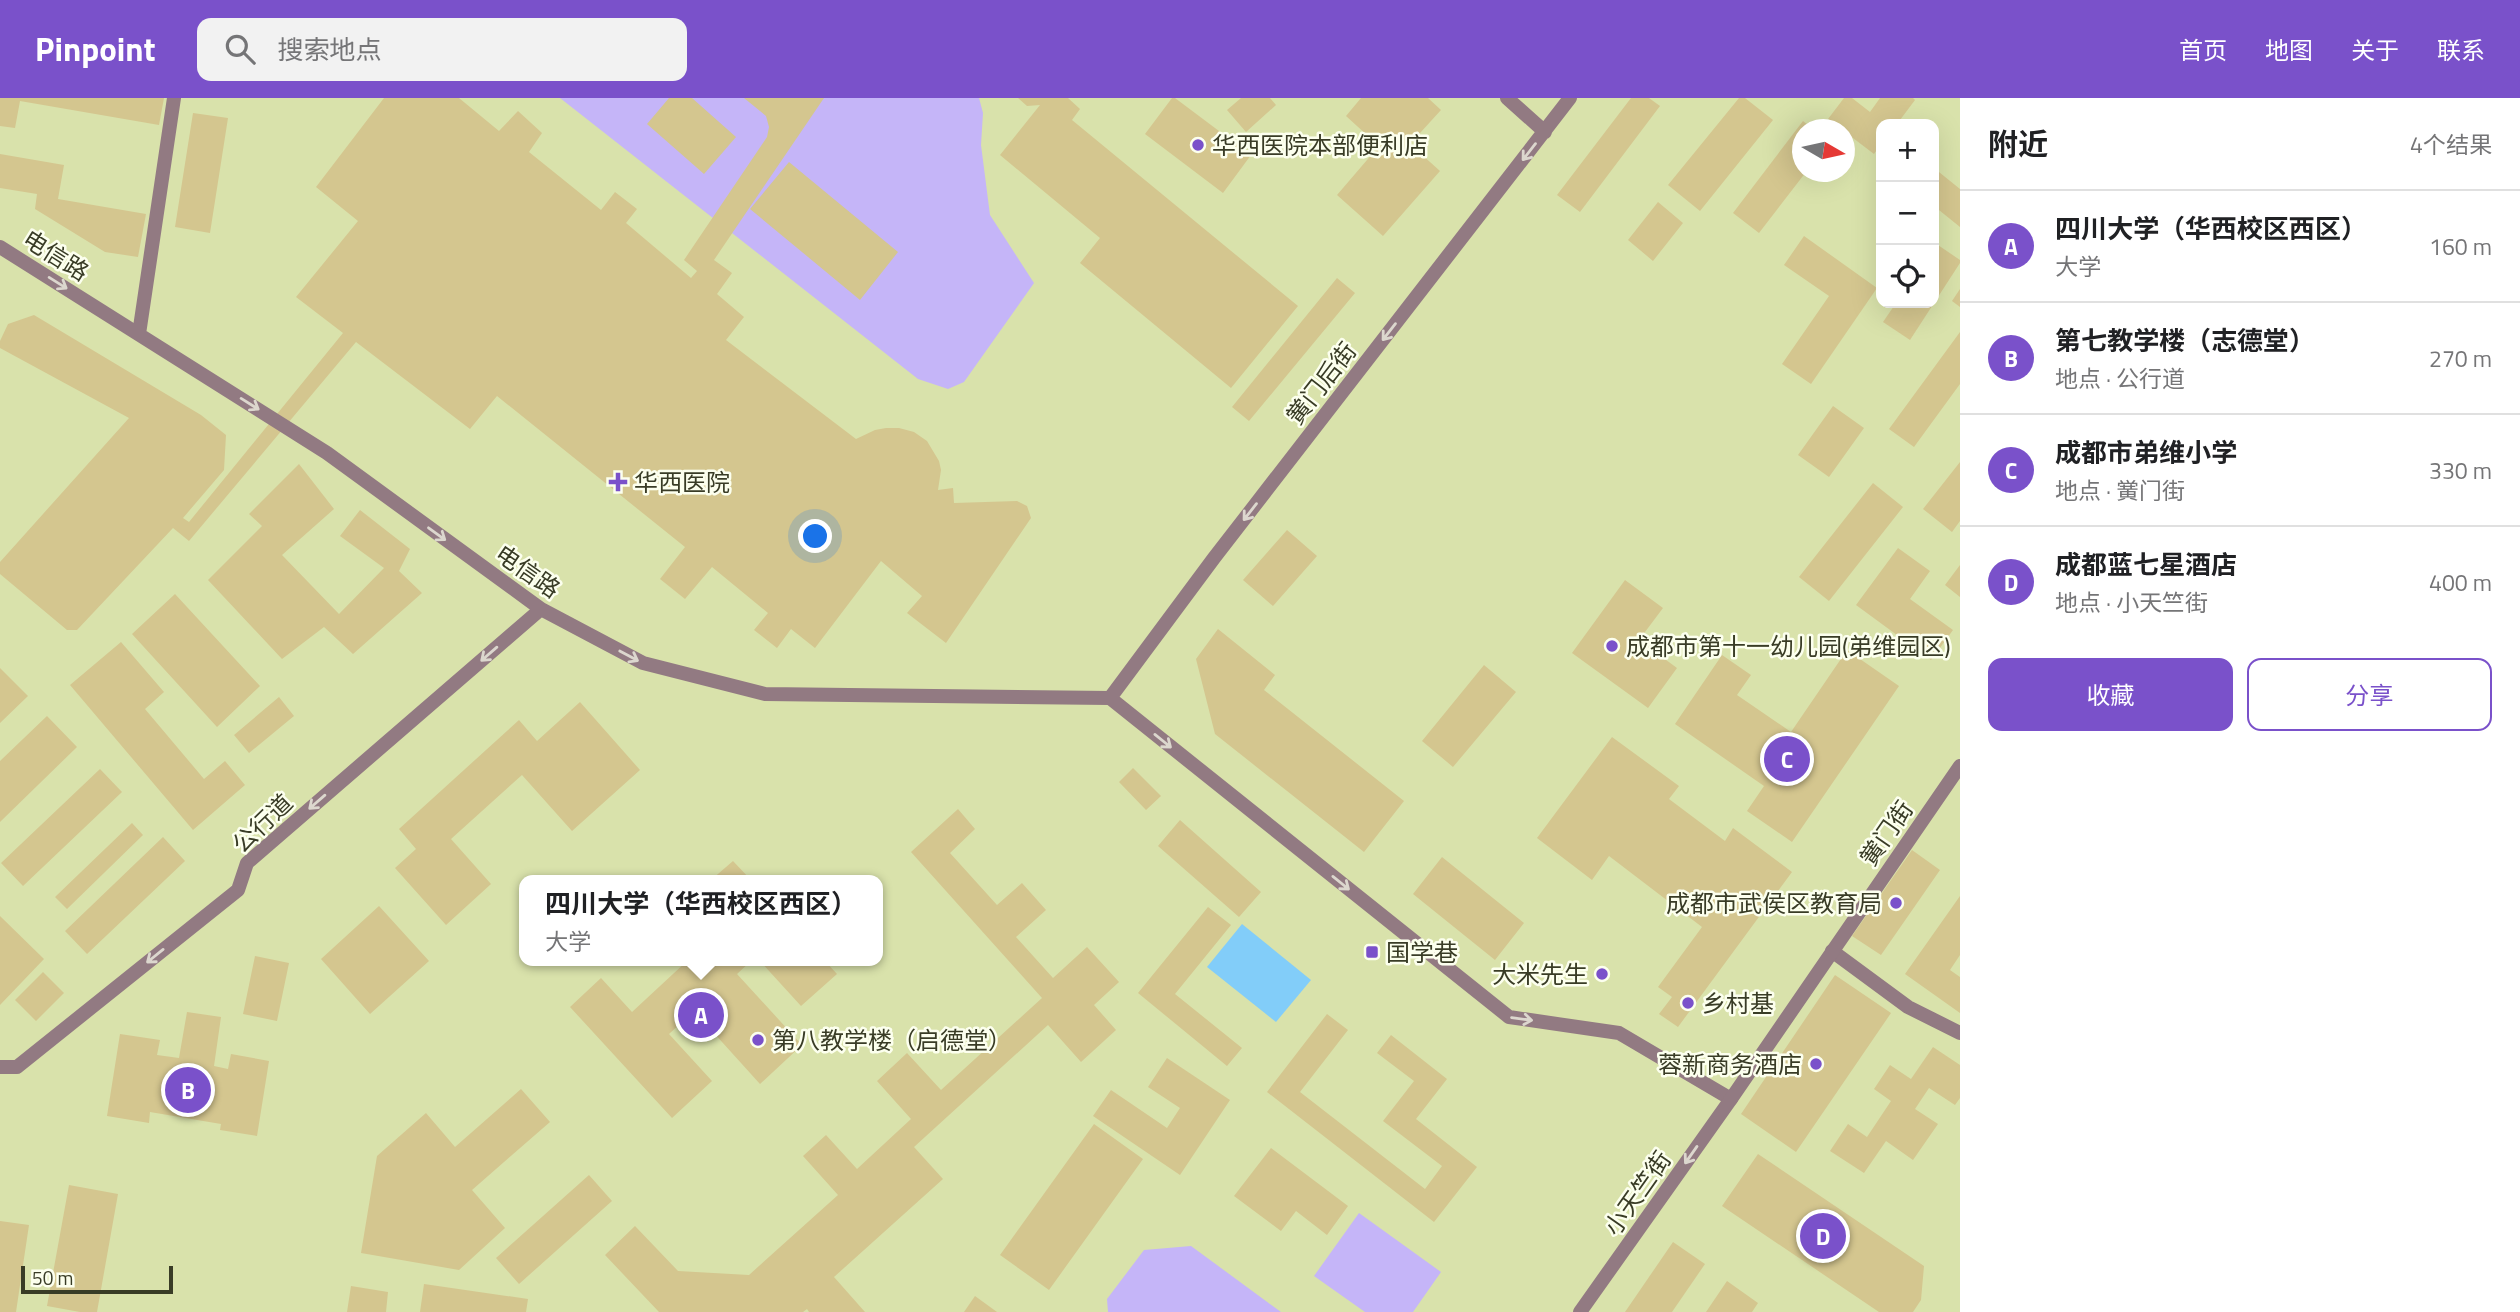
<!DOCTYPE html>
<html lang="zh">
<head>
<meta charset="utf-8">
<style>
	body { margin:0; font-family:"Titillium Web","Noto Sans SC",sans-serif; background:#f2f2f2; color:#202124 }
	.controls { position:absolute; right:21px; top:21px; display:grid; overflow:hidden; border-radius:14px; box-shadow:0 7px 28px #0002 }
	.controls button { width:63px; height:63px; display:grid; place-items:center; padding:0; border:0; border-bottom:2px solid #e0e0e0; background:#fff; color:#202124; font:35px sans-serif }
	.compass { position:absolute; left:1792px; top:21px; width:63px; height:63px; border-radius:50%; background:#fff; box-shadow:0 7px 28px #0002; rotate:99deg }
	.scale { position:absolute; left:21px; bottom:18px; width:152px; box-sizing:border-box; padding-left:7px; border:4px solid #393c26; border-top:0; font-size:19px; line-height:24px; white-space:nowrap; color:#393c26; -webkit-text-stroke:5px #fcffee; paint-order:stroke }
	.you { position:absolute; left:816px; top:439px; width:24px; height:24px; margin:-18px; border:5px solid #fff; border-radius:50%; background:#1a73e8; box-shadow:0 0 0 10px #1a73e833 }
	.badge { display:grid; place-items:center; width:46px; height:46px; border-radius:50%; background:#7a51ca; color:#fff; font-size:23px; font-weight:700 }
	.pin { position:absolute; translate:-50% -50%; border:4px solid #fff; box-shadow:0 2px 7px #0006 }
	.popup { position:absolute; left:519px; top:777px; width:364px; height:91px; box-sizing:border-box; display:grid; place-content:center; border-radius:14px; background:#fff; filter:drop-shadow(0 2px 5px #0005); font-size:23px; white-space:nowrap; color:#757577 }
	.popup b { font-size:26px; color:#202124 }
	.popup::after { content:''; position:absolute; left:50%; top:100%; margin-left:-14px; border:14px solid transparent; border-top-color:#fff }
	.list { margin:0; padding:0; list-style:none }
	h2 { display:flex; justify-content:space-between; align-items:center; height:91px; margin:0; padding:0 28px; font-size:30px }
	h2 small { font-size:23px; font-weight:400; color:#757577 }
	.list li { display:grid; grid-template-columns:46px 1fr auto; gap:21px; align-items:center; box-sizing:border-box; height:112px; padding:0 28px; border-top:2px solid #e0e0e0 }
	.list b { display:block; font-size:26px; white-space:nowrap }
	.list p { margin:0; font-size:23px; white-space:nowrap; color:#757577 }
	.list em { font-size:23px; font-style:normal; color:#757577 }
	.actions { display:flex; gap:14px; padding:21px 28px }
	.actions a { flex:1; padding:16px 0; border:2px solid #7a51ca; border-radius:14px; text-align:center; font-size:24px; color:#7a51ca }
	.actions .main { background:#7a51ca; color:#fff }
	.icon { flex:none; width:38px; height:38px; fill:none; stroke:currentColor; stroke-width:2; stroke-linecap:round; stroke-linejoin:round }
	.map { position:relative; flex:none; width:1960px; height:1214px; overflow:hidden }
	header { display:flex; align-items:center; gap:42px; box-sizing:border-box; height:98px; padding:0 35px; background:#7a51ca; color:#fff }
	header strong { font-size:33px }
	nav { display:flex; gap:38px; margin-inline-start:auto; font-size:24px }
	.search { width:490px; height:63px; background:#f2f2f2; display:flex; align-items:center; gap:18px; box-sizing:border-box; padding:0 24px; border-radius:14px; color:#757577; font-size:26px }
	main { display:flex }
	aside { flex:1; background:#fff }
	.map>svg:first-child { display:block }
</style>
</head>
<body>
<header>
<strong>Pinpoint</strong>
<div class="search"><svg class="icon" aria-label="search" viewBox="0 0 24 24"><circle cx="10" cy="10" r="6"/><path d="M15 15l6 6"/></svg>搜索地点</div>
<nav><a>首页</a><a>地图</a><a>关于</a><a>联系</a></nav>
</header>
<main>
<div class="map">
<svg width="1960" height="1214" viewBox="0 0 1960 1214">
	<rect width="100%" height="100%" fill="#d9e2ab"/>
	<path fill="#c5b5f8" d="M560,0H979L983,15L981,47L990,117L1034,185L964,284L948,291L918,281Z
		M1359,1115L1441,1174L1413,1214H1365L1314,1178Z
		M1191,1148L1281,1214H1108L1107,1201L1144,1152Z"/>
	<path fill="#82cdf9" d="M1242,826L1311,882L1276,924L1207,869Z"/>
	<path fill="#d4c68f" d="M0,0H164L159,27L20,3L15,30L0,28Z
		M384,0H459L499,33L518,13L542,35L529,54L601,112L615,94L637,111L626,125L691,180L697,173L684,162L767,39L769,29L766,18L744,0H824L714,162L732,175L717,196L744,219L726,242L856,341L875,332L886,330H899L914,334L927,343L939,363L941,372L938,392L953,390L954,405L1017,403L1027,408L1031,420L946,545L907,515L922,498L881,463L815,550L791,531L777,550L754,532L768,515L712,469L685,501L660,481L685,449L497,298L470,331L356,244L189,443L173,430L77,532H67L0,476V464L129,320L0,250V243L8,226L34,217L201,317L226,337L224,372L183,420L189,424L343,235L296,199L358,123L316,89Z
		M669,0H692L736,39L704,76L647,26Z
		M1018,0H1068L1080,11L1072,22L1298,208L1231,290L1080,165L1100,140L1000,57L1040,7L1027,8Z
		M1172,0H1175L1251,57L1223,95L1145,36Z
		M1241,0H1270L1276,7L1246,34L1227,12Z
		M1361,0H1428L1441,12L1410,46L1440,73L1383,138L1337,97L1379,48L1346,18Z
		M1631,0H1649L1660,8L1580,114L1557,97Z
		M1739,0H1745L1773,22L1700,113L1668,87Z
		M1844,0H1852L1870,14L1880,0H1913L1915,2L1897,26H1881V46L1874,56L1828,21Z
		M193,15L228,20L210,135L175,129Z
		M1803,23L1814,32H1802V74H1806L1759,135L1733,115Z
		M0,56L64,67L58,101L146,116L138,159L105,154L35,111L37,96L0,90Z
		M789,64L898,154L860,202L750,111Z
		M1934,70L1960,91V129L1934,108Z
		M1658,104L1683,125L1653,163L1628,142Z
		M1804,138L1877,190L1811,286L1782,266L1829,198L1784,167Z
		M1935,145L1960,162V165L1910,242L1883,224L1896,205H1934Z
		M1337,180L1355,195L1249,323L1232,309Z
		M1960,191V209L1952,203Z
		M1960,234V286L1914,349L1889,331Z
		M1833,308L1864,330L1829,379L1798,357Z
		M1960,364V423L1952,434L1923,411Z
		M299,366L334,411L282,457L339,516L384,470L340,438L360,412L410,451L399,473L422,495L353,556L324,529L282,561L208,482L262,428L249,416Z
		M1873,385L1903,409L1829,503L1799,479Z
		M1287,432L1317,458L1273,508L1243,482Z
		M1898,450L1930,473L1910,501L1953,532L1931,562L1856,507Z
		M1960,467V499L1945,487Z
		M1625,482L1663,510L1639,542L1677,570L1648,610L1572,555Z
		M175,496L260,588L217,629L132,536Z
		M1218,531L1275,577L1264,592L1404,703L1364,754L1215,636L1196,561Z
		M121,544L164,594L145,611L204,681L225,663L245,687L193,732L70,587Z
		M1847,552L1899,588L1792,744L1747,713L1764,688L1675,626L1722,557L1751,577L1737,597L1791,634Z
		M1484,567L1516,594L1453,669L1422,643Z
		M0,570L28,598L0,625Z
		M279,599L294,618L249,655L234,637Z
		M580,604L640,672L572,733L522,677L451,741L491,786L446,827L395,770L416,751L399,731L519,622L537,643Z
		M47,618L77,649L0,724V663Z
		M1612,639L1679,688L1669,701L1725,743L1733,730L1792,774L1678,929L1659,916L1672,899L1658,889L1702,829L1609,758L1592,782L1537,740Z
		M1133,670L1161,698L1146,712L1119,684Z
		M100,671L122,694L23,788L1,765Z
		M958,711L975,731L950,755L997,807L1022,785L1046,812L1016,839L1053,880L1087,849L1119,884L1094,907L1116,932L1081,964L1048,927L914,1049L943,1081L834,1179L865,1214H809L807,1211L803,1214H659L605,1157L635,1128L678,1173L749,1177L838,1097L803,1058L826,1037L857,1071L911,1021L877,983L907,955L941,992L1042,900L911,754Z
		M1180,722L1261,794L1239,819L1158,748Z
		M132,725L143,737L67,811L55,799Z
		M163,739L185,763L87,856L65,833Z
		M1912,752L1940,772L1881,857L1852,838Z
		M1442,759L1524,825L1495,862L1413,796Z
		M733,763L751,782H711Z
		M1960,798V857L1950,872L1960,879V915L1905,876Z
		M379,808L429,863L370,916L321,861Z
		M1208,809L1231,827L1175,896L1242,950L1227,968L1138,895Z
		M0,818L44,861L0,907Z
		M255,858L289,865L277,923L243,916Z
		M687,863H751L737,876L802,947L760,986L694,913L669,936L712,983L672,1020L570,909L601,880L632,914Z
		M760,863H825L837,876L801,908Z
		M43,874L64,895L36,923L15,902Z
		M1835,877L1891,915L1796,1054L1741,1016Z
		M187,914L221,919L214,968L228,971L231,956L269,963L257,1038L220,1032L221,1026L150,1014L149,1025L107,1018L120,936L160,942L157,957L179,960Z
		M1327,916L1348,932L1300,994L1425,1091L1442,1068L1383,1023L1414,983L1377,955L1391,937L1447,981L1416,1021L1477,1069L1434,1124L1267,994Z
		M1933,949L1960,967V1000L1955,1007L1929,990L1915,1011L1938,1026L1913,1062L1886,1043L1864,1075L1830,1053L1848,1026L1867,1039L1891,1003L1874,991L1890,967L1911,981Z
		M1167,960L1230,1002L1180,1077L1093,1018L1111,992L1167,1030L1180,1010L1148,989Z
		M521,991L550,1024L472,1092L505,1130L459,1172L361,1155L377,1058L426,1015L455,1049Z
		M1094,1026L1143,1061L1049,1192L1000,1157Z
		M1271,1050L1348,1108L1327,1137L1296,1113L1281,1133L1234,1098Z
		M1758,1056L1924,1168L1921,1202L1913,1214H1879L1722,1108Z
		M589,1077L612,1103L519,1186L496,1160Z
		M69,1087L118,1096L97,1214H80L47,1208Z
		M0,1123L29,1127L16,1214H0Z
		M1673,1144L1705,1166L1672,1214H1625Z
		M1727,1183L1758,1205L1752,1214H1706Z
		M424,1186L528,1201L526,1214H420Z
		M351,1188L388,1194L386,1214H347Z
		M975,1198L997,1214H964Z"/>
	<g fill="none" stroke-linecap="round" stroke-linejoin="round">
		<path stroke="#927a82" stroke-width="14" d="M1507,0L1545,34
			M0,149L327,355L541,511L643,565L765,596L1110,600
			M139,236L174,0
			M1110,600L1214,460L1570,0
			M1110,600L1509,919L1619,935L1731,1001
			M1832,853L1908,909L1960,935
			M0,969H17L238,792L247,765L541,511"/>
		<path stroke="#927a82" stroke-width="14" d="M1580,1214L1731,1001L1960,668"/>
	</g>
	<defs><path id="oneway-shaft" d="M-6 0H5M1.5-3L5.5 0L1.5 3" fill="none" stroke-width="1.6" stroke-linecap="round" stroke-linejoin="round" transform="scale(1.75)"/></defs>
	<g stroke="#dcd7ce">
		<use href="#oneway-shaft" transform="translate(1529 54) rotate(128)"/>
		<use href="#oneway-shaft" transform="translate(58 185) rotate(32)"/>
		<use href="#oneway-shaft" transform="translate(1389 234) rotate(128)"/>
		<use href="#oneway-shaft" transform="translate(250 306) rotate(32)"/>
		<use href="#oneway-shaft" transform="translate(1250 414) rotate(128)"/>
		<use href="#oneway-shaft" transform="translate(437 436) rotate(36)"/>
		<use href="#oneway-shaft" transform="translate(489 556) rotate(139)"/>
		<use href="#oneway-shaft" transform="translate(629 558) rotate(28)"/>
		<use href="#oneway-shaft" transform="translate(1163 643) rotate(39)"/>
		<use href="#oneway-shaft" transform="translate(317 704) rotate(139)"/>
		<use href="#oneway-shaft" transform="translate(1341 785) rotate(39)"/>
		<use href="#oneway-shaft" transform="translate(155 858) rotate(141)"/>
		<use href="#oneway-shaft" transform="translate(1522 921) rotate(8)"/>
		<use href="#oneway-shaft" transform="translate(1691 1057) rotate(125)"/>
	</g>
	<g fill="#7a51ca" stroke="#fcffee" stroke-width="2.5">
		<circle cx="1198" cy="47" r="7"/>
		<path d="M614.5 373.5h7v7h7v7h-7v7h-7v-7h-7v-7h7z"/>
		<circle cx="1612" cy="548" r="7"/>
		<circle cx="1896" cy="805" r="7"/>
		<rect x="1365" y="847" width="14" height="14" rx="3.5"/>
		<circle cx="1602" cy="876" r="7"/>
		<circle cx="1688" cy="905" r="7"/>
		<circle cx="758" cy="942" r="7"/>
		<circle cx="1816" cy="966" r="7"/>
	</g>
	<g text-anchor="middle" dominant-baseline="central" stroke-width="5" stroke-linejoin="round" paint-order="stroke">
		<g font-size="24" fill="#393c26" stroke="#fcffee" text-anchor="start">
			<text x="1212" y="47">华西医院本部便利店</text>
			<text x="634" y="384">华西医院</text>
			<text x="1626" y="548">成都市第十一幼儿园(弟维园区)</text>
			<text x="1882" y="805" text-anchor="end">成都市武侯区教育局</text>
			<text x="1386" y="854">国学巷</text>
			<text x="1588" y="876" text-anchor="end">大米先生</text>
			<text x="1702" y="905">乡村基</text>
			<text x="772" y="942">第八教学楼（启德堂）</text>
			<text x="1802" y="966" text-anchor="end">蓉新商务酒店</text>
		</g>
		<g font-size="24" fill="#393c26" stroke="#fcffee">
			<text transform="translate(56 157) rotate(32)">电信路</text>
			<text transform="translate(1321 285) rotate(-52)">黉门后街</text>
			<text transform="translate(528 473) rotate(35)">电信路</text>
			<text transform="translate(262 725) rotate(-44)">公行道</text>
			<text transform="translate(1886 735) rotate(-55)">黉门街</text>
			<text transform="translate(1637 1095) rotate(-55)">小天竺街</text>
		</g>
	</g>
</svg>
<div class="controls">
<button>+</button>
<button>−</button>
<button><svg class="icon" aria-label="locate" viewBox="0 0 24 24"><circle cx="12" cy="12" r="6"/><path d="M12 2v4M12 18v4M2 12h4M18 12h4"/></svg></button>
</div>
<svg class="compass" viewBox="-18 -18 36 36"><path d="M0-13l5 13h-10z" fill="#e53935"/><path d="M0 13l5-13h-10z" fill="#757577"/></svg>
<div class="scale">50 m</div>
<div class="you"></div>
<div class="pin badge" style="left:701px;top:917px">A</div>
<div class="popup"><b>四川大学（华西校区西区）</b>大学</div>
<div class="pin badge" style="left:188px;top:992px">B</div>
<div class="pin badge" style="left:1787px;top:661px">C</div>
<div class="pin badge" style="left:1823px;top:1138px">D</div>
</div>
<aside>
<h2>附近<small>4个结果</small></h2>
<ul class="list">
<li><span class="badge">A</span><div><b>四川大学（华西校区西区）</b><p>大学</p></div><em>160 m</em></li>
<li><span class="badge">B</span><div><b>第七教学楼（志德堂）</b><p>地点 · 公行道</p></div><em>270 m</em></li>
<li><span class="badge">C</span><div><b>成都市弟维小学</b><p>地点 · 黉门街</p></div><em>330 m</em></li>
<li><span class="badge">D</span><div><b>成都蓝七星酒店</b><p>地点 · 小天竺街</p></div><em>400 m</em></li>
</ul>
<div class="actions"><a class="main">收藏</a><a>分享</a></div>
</aside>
</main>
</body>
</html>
